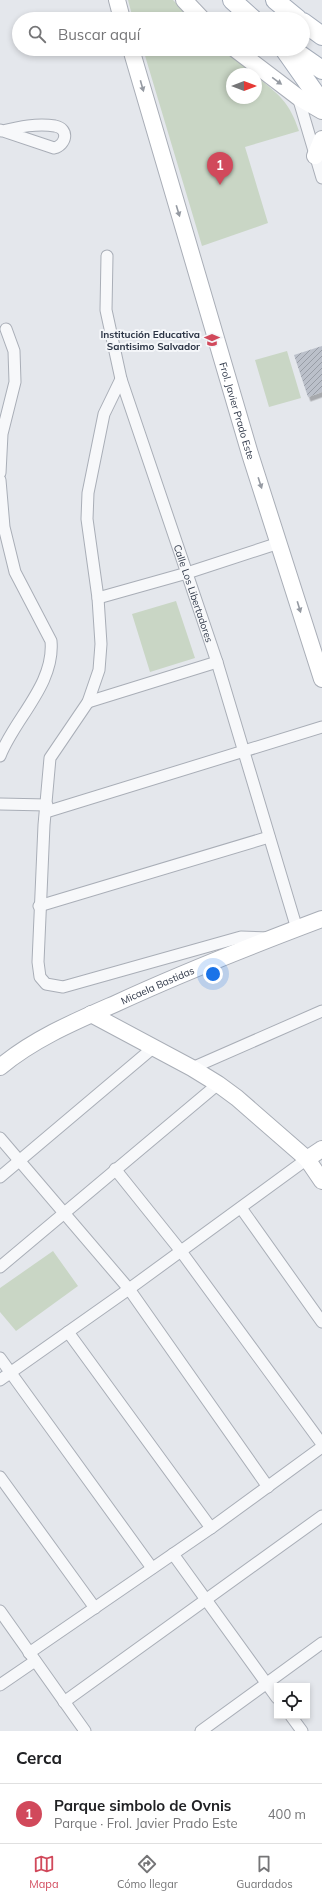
<!DOCTYPE html>
<html lang="es">
<head>
<meta charset="utf-8">
<style>
	body { margin:0; font-family:Mulish,sans-serif; background:#f2f2f2; color:#202124 }
	.controls { position:absolute; right:12px; bottom:12px; display:grid; overflow:hidden; border-radius:0px; box-shadow:0 2px 6px #0003 }
	.controls button { width:36px; height:36px; display:grid; place-items:center; padding:0; border:0; border-bottom:1px solid #e0e0e0; background:#fff; color:#202124; font:20px sans-serif }
	.compass { position:absolute; left:226px; top:68px; width:36px; height:36px; border-radius:50%; background:#fff; box-shadow:0 2px 6px #0003; rotate:90deg }
	.you { position:absolute; left:213px; top:974px; width:14px; height:14px; margin:-10px; border:3px solid #fff; border-radius:50%; background:#1a73e8; box-shadow:0 0 0 6px #1a73e833 }
	.badge { display:grid; place-items:center; width:26px; height:26px; border-radius:50%; background:#d1495b; color:#fff; font-size:13px; font-weight:700 }
	.pin { position:absolute; translate:-50% -33px; filter:drop-shadow(0 1px 2px #0008) }
	.pin::after { content:''; position:absolute; top:21px; width:14px; height:12px; background:inherit; clip-path:polygon(0 0,100% 0,50% 100%) }
	.list { margin:0; padding:0; list-style:none }
	h2 { display:flex; justify-content:space-between; align-items:center; height:52px; margin:0; padding:0 16px; font-size:17px }
	h2 small { font-size:13px; font-weight:400; color:#757577 }
	.list li { display:grid; grid-template-columns:26px 1fr auto; gap:12px; align-items:center; box-sizing:border-box; height:60px; padding:0 16px; border-top:1px solid #e0e0e0 }
	.list b { display:block; font-size:15px; white-space:nowrap }
	.list p { margin:0; font-size:13px; white-space:nowrap; color:#757577 }
	.list em { font-size:13px; font-style:normal; color:#757577 }
	.icon { flex:none; width:22px; height:22px; fill:none; stroke:currentColor; stroke-width:2; stroke-linecap:round; stroke-linejoin:round }
	.map { position:relative; flex:none; width:322px; height:1731px; overflow:hidden }
	.search { position:absolute; background:#fff; box-shadow:0 2px 6px #0003; left:12px; right:12px; top:12px; height:44px; display:flex; align-items:center; gap:10px; box-sizing:border-box; padding:0 14px; border-radius:22px; color:#757577; font-size:15px }
	.sheet { height:112px; background:#fff }
	nav { display:flex; justify-content:space-around; align-items:center; box-sizing:border-box; height:56px; border-top:1px solid #e0e0e0; background:#fff; font-size:11px; color:#757577 }
	nav a { display:grid; justify-items:center; gap:2px }
	nav .on { color:#d1495b }
	.map>svg:first-child { display:block }
</style>
</head>
<body>
<div class="map">
<svg width="322" height="1731" viewBox="0 0 322 1731">
	<defs>
		<pattern id="building-hatch" width="6" height="6" patternUnits="userSpaceOnUse"><rect width="6" height="6" fill="#bbc0ca"/><path d="M-1 1l2-2M0 6l6-6M5 7l2-2" fill="none" stroke="#989da6"/></pattern>
		<filter id="shadow"><feDropShadow dx="2.5" dy="4.5" stdDeviation="0" flood-color="#0004"/></filter>
	</defs>
	<rect width="100%" height="100%" fill="#e4e7ec"/>
	<path fill="#c9d6c5" d="M128,0H173L192,19H133Z
		M143,49H224L254,74H232V98H256V76C279,95 289,101 299,131L245,147L268,223L202,246Z
		M287,351L301,398L269,407L255,360Z
		M176,601L195,658L150,672L132,614Z
		M53,1251L78,1286L16,1331L0,1312V1288Z"/>
	<path fill="url(#building-hatch)" filter="url(#shadow)" d="M322,346V392L308,397L294,355Z"/>
	<g fill="none" stroke-linecap="round" stroke-linejoin="round">
		<g stroke="#a9aeb7" stroke-width="13">
			<g id="street">
				<path d="M298,97L322,178"/>
				<path d="M0,130L54,148C66,145 70,129 55,126C37,123 19,127 2,131"/>
				<path id="s1" d="M107,256L106,310L121,379L217,662L297,929"/>
				<path d="M121,379L104,414L88,493L87,519L98,598L101,644L99,670L88,702L50,758L44,825L38,962L40,977L46,984L63,987L241,937L270,938"/>
				<path d="M0,473L2,434L15,382L14,351L6,329"/>
				<path d="M0,480L4,527L15,572L51,641C55,684 15,718 0,756"/>
				<path d="M98,598L187,573L279,543"/>
				<path d="M88,702L217,662"/>
				<path d="M0,804L47,805"/>
				<path d="M46,812L322,727"/>
				<path d="M39,906L269,837"/>
				<path d="M192,1068L322,1011"/>
				<path d="M0,1138L129,1289L268,1487"/>
				<path d="M115,1169L180,1250L322,1444"/>
				<path d="M0,1177L154,1047"/>
				<path d="M241,1208L322,1322"/>
				<path d="M0,1267L218,1084"/>
				<path d="M68,1332L211,1528"/>
				<path d="M0,1358L152,1568"/>
				<path d="M0,1380L129,1289L307,1159"/>
				<path d="M0,1477L95,1608"/>
				<path d="M173,1554L277,1698"/>
				<path d="M0,1611L85,1731"/>
				<path d="M29,1653L211,1528L322,1447"/>
				<path d="M0,1685L35,1661"/>
				<path d="M64,1702L322,1516"/>
				<path d="M291,1716L302,1731"/>
				<path d="M201,1731L322,1643"/>
			</g>
		</g>
		<g stroke="#a9aeb7" stroke-width="18">
			<g id="secondary">
				<path d="M117,0L122,19"/>
				<path d="M184,0L202,19"/>
				<path id="s2" d="M131,49L250,454L322,679"/>
				<path d="M235,49L298,97L322,111"/>
				<path d="M315,156L322,139"/>
				<path d="M91,1014L192,1068L218,1084L237,1098L307,1159L322,1181"/>
				<path id="s3" d="M0,1067C35,1038 76,1021 117,1003C184,972 253,945 322,919"/>
				<path d="M307,1159L322,1149"/>
			</g>
		</g>
		<g stroke="#a3abb8" stroke-width="20">
			<path id="primary" d="M232,0L253,19
				M275,0L298,19
				M303,22L322,36
				M284,49L322,103
				M292,49L322,70"/>
		</g>
		<use href="#street" stroke="#f7f8fa" stroke-width="11"/>
		<use href="#secondary" stroke="#fff" stroke-width="16"/>
		<use href="#primary" stroke="#fff" stroke-width="18"/>
	</g>
	<defs><path id="oneway-solid" d="M-6-.8H1V-3.2L6.5 0L1 3.2V.8H-6Z"/></defs>
	<g fill="#959aa2">
		<use href="#oneway-solid" transform="translate(277 81) rotate(36)"/>
		<use href="#oneway-solid" transform="translate(142 86) rotate(74)"/>
		<use href="#oneway-solid" transform="translate(178 211) rotate(73)"/>
		<use href="#oneway-solid" transform="translate(260 483) rotate(72)"/>
		<use href="#oneway-solid" transform="translate(299 607) rotate(73)"/>
	</g>
	<defs>
		<g id="school-bare" transform="scale(1.2)"><path d="M0-5L7-2L0 1L-7-2ZM-4 1L0 2.5L4 1V4Q0 6-4 4Z" fill="#d1495b" stroke="#f4f6f9" stroke-width="2.5" paint-order="stroke"/></g>
	</defs>
	<g fill-rule="evenodd">
		<use href="#school-bare" x="212" y="340"/>
	</g>
	<g text-anchor="middle" dominant-baseline="central" stroke-width="4" stroke-linejoin="round" paint-order="stroke">
		<g font-size="10" font-weight="bold" fill="#2b3445" stroke="#f4f6f9" text-anchor="end">
			<text x="200" y="334">Institución Educativa<tspan x="200" dy="12">Santisimo Salvador</tspan></text>
		</g>
		<g font-size="10" fill="#2b3445" stroke="#f4f6f9">
			<text stroke="none"><textPath href="#s2" startOffset="377">Frol. Javier Prado Este</textPath></text>
			<text stroke="none"><textPath href="#s1" startOffset="351">Calle Los Libertadores</textPath></text>
			<text stroke="none"><textPath href="#s3" startOffset="178">Micaela Bastidas</textPath></text>
		</g>
	</g>
</svg>
<div class="controls">
<button><svg class="icon" aria-label="locate" viewBox="0 0 24 24"><circle cx="12" cy="12" r="6"/><path d="M12 2v4M12 18v4M2 12h4M18 12h4"/></svg></button>
</div>
<svg class="compass" viewBox="-18 -18 36 36"><path d="M0-13l5 13h-10z" fill="#e53935"/><path d="M0 13l5-13h-10z" fill="#757577"/></svg>
<div class="you"></div>
<div class="pin badge" style="left:220px;top:185px">1</div>
<div class="search"><svg class="icon" aria-label="search" viewBox="0 0 24 24"><circle cx="10" cy="10" r="6"/><path d="M15 15l6 6"/></svg>Buscar aquí</div>
</div>
<section class="sheet">
<h2>Cerca<small></small></h2>
<ul class="list">
<li><span class="badge">1</span><div><b>Parque simbolo de Ovnis</b><p>Parque · Frol. Javier Prado Este</p></div><em>400 m</em></li>
</ul>
</section>
<nav>
<a class="on"><svg class="icon" aria-label="map" viewBox="0 0 24 24"><path d="M3 6l6-2 6 2 6-2v14l-6 2-6-2-6 2zM9 4v14M15 6v14"/></svg>Mapa</a>
<a><svg class="icon" aria-label="directions" viewBox="0 0 24 24"><path d="M12 3l9 9-9 9-9-9zM9 14v-3h6M13 9l2 2-2 2"/></svg>Cómo llegar</a>
<a><svg class="icon" aria-label="saved" viewBox="0 0 24 24"><path d="M7 4h10v16l-5-4-5 4z"/></svg>Guardados</a>
</nav>
</body>
</html>
